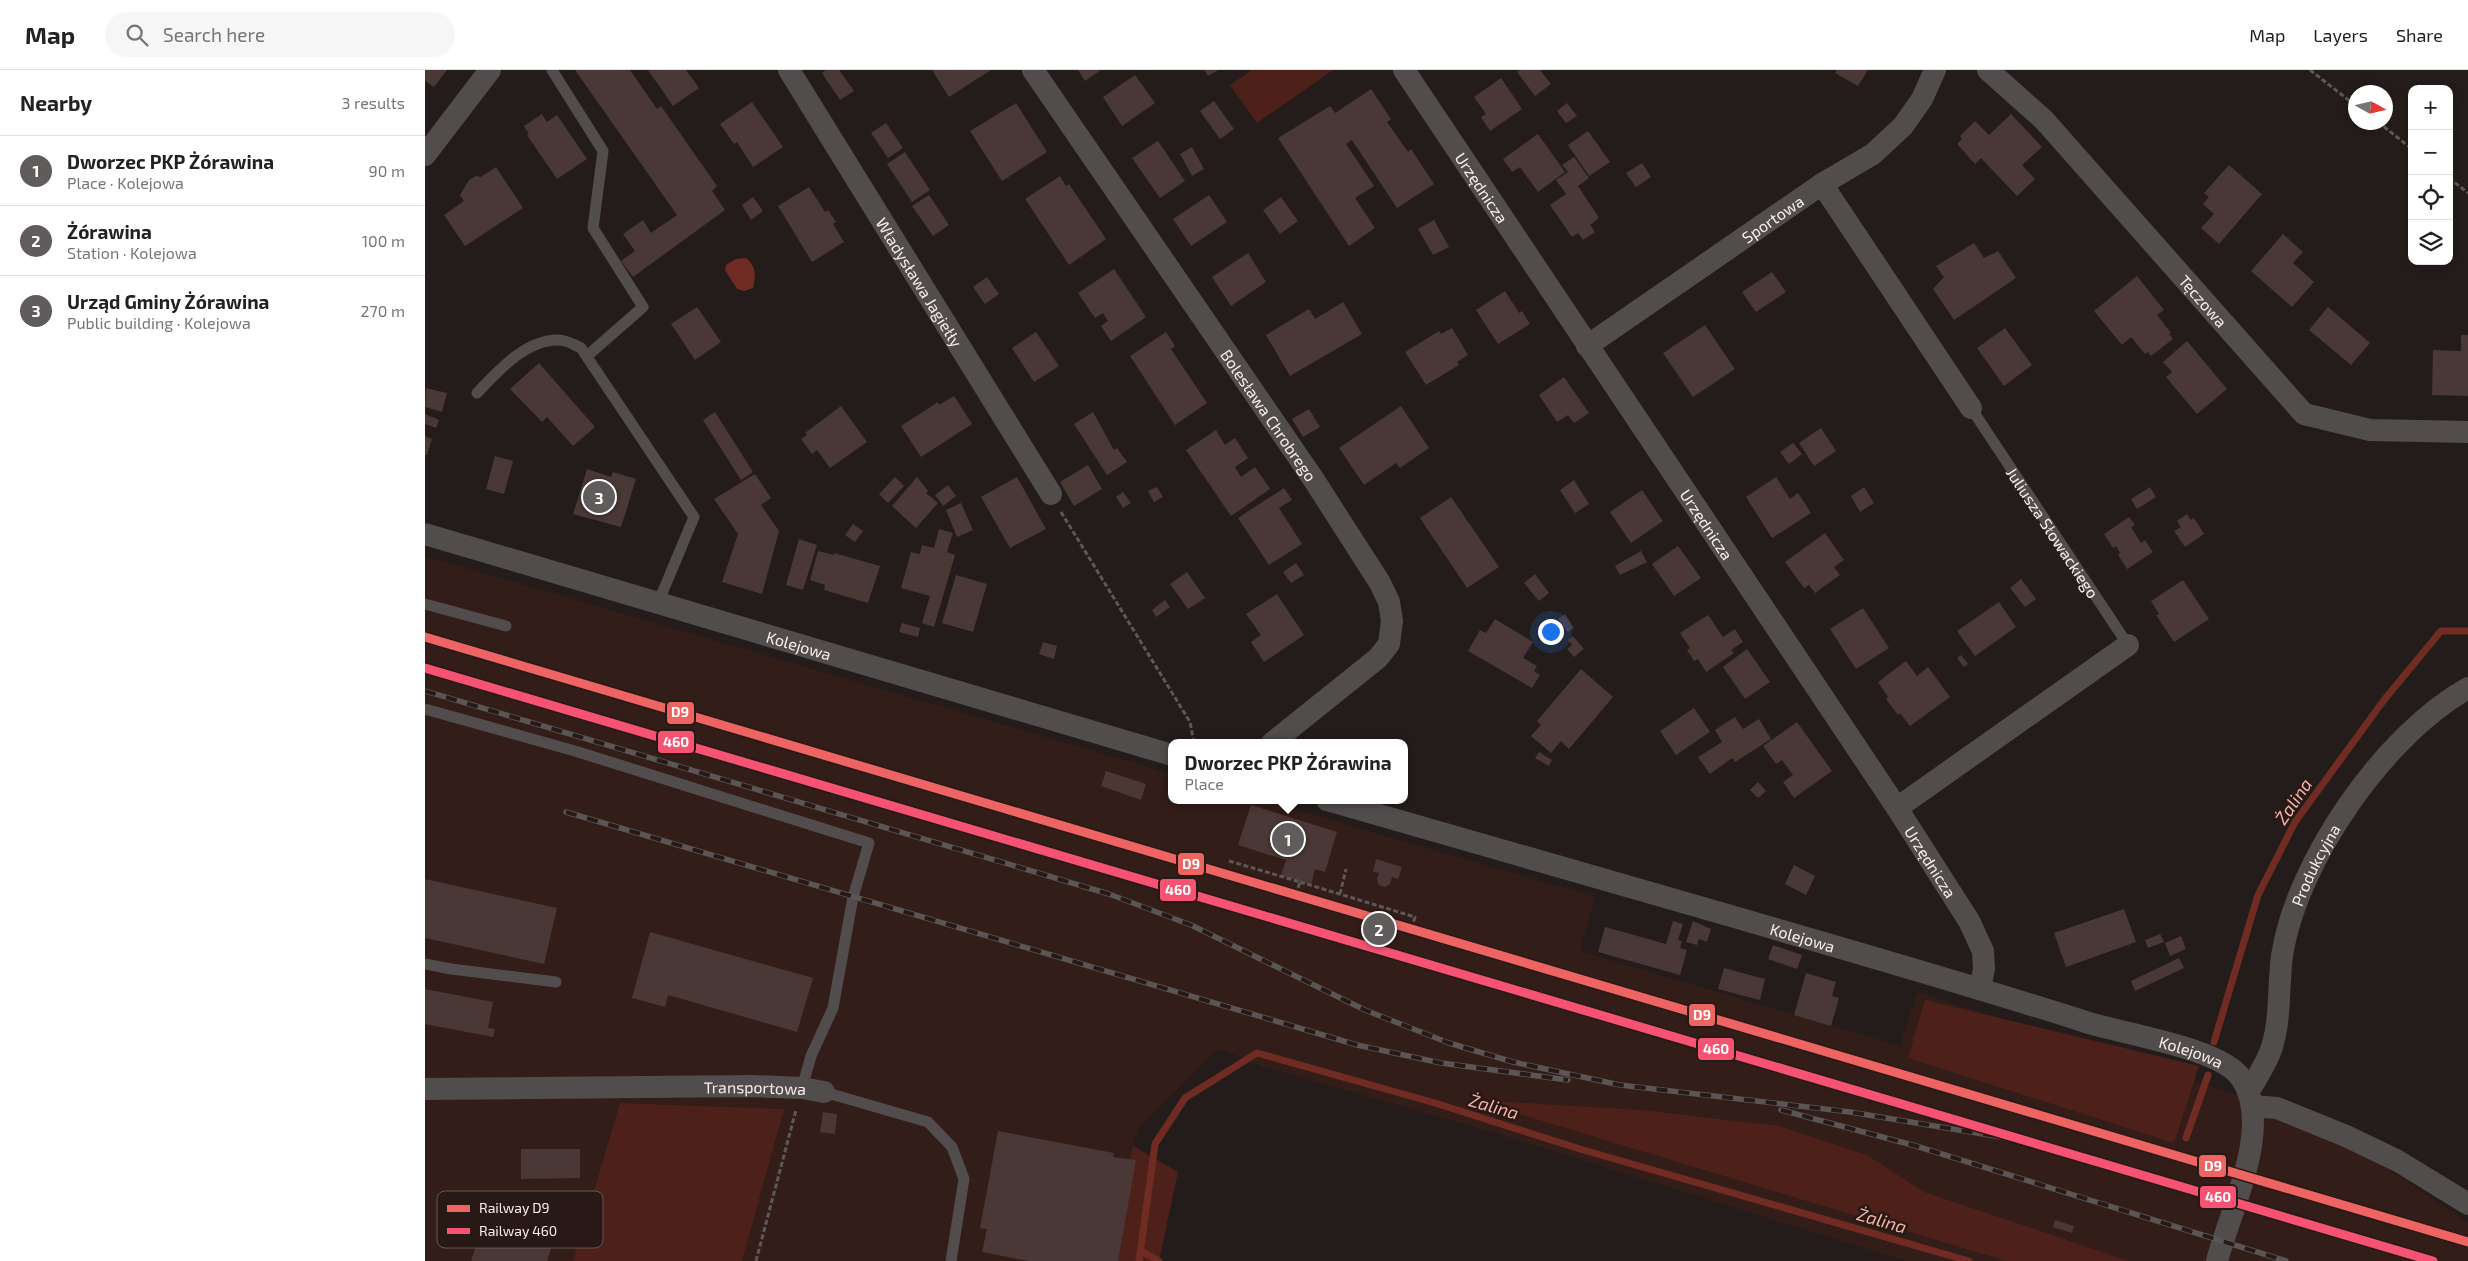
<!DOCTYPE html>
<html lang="en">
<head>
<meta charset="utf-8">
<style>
	body { margin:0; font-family:"Exo 2",sans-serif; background:#f6f6f6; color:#222 }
	.controls { position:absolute; right:15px; top:15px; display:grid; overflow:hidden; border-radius:10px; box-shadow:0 2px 8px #0003 }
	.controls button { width:45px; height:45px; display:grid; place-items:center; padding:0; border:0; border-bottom:1px solid #e0e0e0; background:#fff; color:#222; font:25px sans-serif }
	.compass { position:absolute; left:1923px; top:15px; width:45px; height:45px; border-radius:50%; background:#fff; box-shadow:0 2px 8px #0003; rotate:98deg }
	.you { position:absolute; left:1125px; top:561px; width:18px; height:18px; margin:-12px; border:4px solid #fff; border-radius:50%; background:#1a73e8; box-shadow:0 0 0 8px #1a73e833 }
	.badge { display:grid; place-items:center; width:32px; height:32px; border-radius:50%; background:#615c5c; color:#fff; font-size:16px; font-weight:700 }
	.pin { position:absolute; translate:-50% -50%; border:2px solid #fff; box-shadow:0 1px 5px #0006 }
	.popup { position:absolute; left:743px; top:669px; width:240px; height:65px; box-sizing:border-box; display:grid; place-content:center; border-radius:10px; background:#fff; filter:drop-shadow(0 1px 4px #0005); font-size:16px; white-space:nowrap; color:#767676 }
	.popup b { font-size:19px; color:#222 }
	.popup::after { content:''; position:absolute; left:50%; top:100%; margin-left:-10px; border:10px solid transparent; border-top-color:#fff }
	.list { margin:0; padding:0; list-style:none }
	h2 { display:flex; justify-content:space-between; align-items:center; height:65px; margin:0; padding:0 20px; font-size:21px }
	h2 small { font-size:16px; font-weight:400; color:#767676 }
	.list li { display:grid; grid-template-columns:32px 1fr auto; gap:15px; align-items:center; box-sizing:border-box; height:70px; padding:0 20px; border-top:1px solid #e0e0e0 }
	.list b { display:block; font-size:19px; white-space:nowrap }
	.list p { margin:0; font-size:16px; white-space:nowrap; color:#767676 }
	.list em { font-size:16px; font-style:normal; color:#767676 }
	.icon { flex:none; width:28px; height:28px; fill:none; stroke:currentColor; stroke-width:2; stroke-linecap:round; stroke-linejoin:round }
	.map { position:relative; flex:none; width:2043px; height:1191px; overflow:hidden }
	header { display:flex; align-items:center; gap:30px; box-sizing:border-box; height:70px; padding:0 25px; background:#fff; border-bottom:1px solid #e0e0e0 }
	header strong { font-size:24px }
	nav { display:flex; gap:28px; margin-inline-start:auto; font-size:18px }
	.search { width:350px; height:45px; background:#f6f6f6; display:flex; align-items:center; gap:12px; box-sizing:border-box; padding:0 18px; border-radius:28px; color:#767676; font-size:19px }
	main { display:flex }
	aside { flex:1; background:#fff }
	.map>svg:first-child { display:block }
</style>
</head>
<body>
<header>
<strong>Map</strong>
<div class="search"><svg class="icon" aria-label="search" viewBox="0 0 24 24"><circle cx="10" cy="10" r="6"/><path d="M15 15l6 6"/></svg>Search here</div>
<nav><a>Map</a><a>Layers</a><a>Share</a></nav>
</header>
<main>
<aside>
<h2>Nearby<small>3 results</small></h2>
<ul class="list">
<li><span class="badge">1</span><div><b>Dworzec PKP Żórawina</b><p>Place · Kolejowa</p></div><em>90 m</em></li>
<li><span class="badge">2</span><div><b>Żórawina</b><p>Station · Kolejowa</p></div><em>100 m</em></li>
<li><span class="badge">3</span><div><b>Urząd Gminy Żórawina</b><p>Public building · Kolejowa</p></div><em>270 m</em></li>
</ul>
</aside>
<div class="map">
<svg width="2043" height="1191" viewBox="0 0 2043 1191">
	<rect width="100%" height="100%" fill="#241c1a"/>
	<path fill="#321d19" d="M0,486L747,704V730H836L1170,827L1155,881L1475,976L1492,922L1806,1023L1959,1096L2043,1153V1191H1481L1067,1062L836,996L794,978L714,1058L708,1076L684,1191H317L358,1039L195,1033L148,1191H0Z"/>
	<path fill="#4d211a" d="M827,0H908L832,53L805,15Z
		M1500,930L1774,996L1749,1073L1483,988Z
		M1048,1030L1216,1040L1354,1056L1442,1085L1499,1122L1704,1191H1581Z
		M195,1033L359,1039L317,1191H148Z
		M708,1076L753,1102L734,1191H684Z"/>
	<path fill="#702b22" d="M321,188C331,196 331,205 328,218L319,221L312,219L300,200L301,195L311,189Z"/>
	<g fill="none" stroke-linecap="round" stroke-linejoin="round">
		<path stroke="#702b22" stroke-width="7" d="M1789,972L1833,825L1870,752L1959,630L2016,561H2043
			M1761,1068L1783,1005
			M716,1181L734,1191
			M714,1191L730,1074L760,1028L832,983L1010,1033L1155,1079L1544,1191"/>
	</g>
	<path fill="#4a3836" d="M0,0H22L9,17L0,11Z
		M150,0H205L232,39L236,36L292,116L287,121L300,140L208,207L196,191L210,181L198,164L218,150L226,163L252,145Z
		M223,0H261L274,18L248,36Z
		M401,0H414L429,21L415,30L397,3Z
		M507,0H566L524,27Z
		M653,0H676L660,11Z
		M779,0H793L783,6Z
		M1095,0H1115L1126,14L1110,26L1092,2Z
		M1412,0H1443L1433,16L1410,3Z
		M710,5L730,33L697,56L678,27Z
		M1076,8L1097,39L1065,61L1056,47L1061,44L1049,27Z
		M946,19L966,49L962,52L983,82L986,79L1009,114L972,138L927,70L921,74L949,116L930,128L950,158L924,176L853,68L905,36L910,43Z
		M789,31L809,59L795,69L775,41Z
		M327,32L358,77L328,97L312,72L309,74L295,54Z
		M591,33L622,82L577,111L545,61Z
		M1142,33L1152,46L1141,53L1132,41Z
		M117,44L122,52L132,45L162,89L132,109L102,65L104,64L99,56Z
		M1586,44L1617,77L1597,95L1610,109L1592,126L1556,88L1550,94L1532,74L1537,69L1535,66L1550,51L1564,65Z
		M461,53L478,78L463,88L446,63Z
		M1163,61L1185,92L1164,106L1143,75Z
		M1113,64L1140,102L1113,122L1095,97L1087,102L1078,89Z
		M733,71L760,111L735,128L707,88Z
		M767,77L779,99L767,106L755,84Z
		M480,82L505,120L487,132L462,94Z
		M1149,87L1164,108L1153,116L1174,148L1165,155L1170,162L1158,170L1153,163L1147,167L1125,135L1141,124L1131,110L1143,102L1137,95Z
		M1217,93L1226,107L1211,117L1201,103Z
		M1804,95L1837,124L1794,174L1776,158L1789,144L1778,134L1784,127L1779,123Z
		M71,97L98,138L40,176L19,145L39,131L35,125L44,110L51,106L56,107Z
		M635,106L641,116L644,114L681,169L644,195L600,129Z
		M384,117L400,142L403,140L411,152L408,154L419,172L387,192L353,136Z
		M504,125L524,155L508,166L487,136Z
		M784,125L802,152L766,176L748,149Z
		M328,127L338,141L326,150L317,135Z
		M856,127L873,151L855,164L838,140Z
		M1009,150L1024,177L1008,185L993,159Z
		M1858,164L1878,182L1868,193L1889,212L1867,237L1826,201Z
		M1549,173L1559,188L1573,181L1591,208L1529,250L1508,219L1519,207L1511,196Z
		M823,183L841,212L806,236L787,207Z
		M689,199L721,247L686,271L676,256L683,251L678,243L670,248L653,223Z
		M1347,202L1361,222L1331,242L1317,222Z
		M1712,206L1739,240L1732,245L1746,263L1744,264L1748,269L1726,286L1723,282L1720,284L1706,267L1697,275L1669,241Z
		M562,207L574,224L560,234L548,217Z
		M1080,221L1094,243L1097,241L1105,254L1073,274L1051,240Z
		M918,232L937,264L865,306L841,265L884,239L890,249Z
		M272,237L296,272L270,290L246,254Z
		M1903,237L1945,273L1926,295L1884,260Z
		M1280,255L1310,299L1268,327L1238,283Z
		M1027,258L1043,285L1032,292L1034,295L1001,315L980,282L1014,261L1016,264Z
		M1580,258L1607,295L1579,316L1552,278Z
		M611,262L634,296L609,312L587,278Z
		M741,262L750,276L746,279L782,333L750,355L705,286Z
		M2036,265H2043V326L2007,325L2008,280L2036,281Z
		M1762,271L1802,319L1772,344L1741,307L1747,302L1738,292Z
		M114,293L170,357L148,376L122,347L117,352L85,319Z
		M1139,307L1164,343L1149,353L1143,345L1132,352L1114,325Z
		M1,318L22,323L17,342L0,337Z
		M529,326L547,354L496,387L476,356L513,332L514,335Z
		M416,336L442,372L405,398L392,380L387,384L376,369L382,365L380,363Z
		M976,336L1004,378L975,398L971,393L939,415L914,378Z
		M884,339L895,357L878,367L867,349Z
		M290,342L328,402L316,410L278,350Z
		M668,342L689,380L692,378L702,392L682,405L649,354Z
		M0,344L14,350L11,358L0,354Z
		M1396,358L1411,381L1389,396L1374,373Z
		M791,360L800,375L810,368L823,388L810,397L816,407L830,397L845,419L806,446L761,380Z
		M0,366L7,369L2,385H0Z
		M1368,373L1377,384L1364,394L1355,382Z
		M70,386L88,391L79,424L61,419Z
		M663,395L677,419L649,436L635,412Z
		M162,399L186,407L188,402L211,409L196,457L148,444Z
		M330,404L346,428L336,435L354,461L337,524L297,512L313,464L289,429Z
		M470,407L479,416L463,433L454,424Z
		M492,407L503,421L501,423L513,433L491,458L467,436Z
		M592,407L621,459L585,478L556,427Z
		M1351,407L1365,429L1373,423L1386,443L1347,468L1321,427Z
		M1149,410L1164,434L1150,443L1135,420Z
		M523,415L531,426L518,436L510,425Z
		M732,417L738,427L729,432L723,421Z
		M1439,417L1449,433L1435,442L1426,426Z
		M1725,417L1731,427L1712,439L1706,429Z
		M859,418L867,430L854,438L877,474L844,495L813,448Z
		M1217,420L1238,451L1206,473L1185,442Z
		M698,422L706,433L698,438L691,427Z
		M1026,427L1074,497L1042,518L995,448Z
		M536,433L548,460L532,467L521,440Z
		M1762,444L1766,450L1769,448L1779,464L1760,477L1749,461L1756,457L1752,451Z
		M1704,447L1710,455L1706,457L1716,473L1720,470L1728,482L1702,499L1693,485L1695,483L1691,476L1688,478L1679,464Z
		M428,454L438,461L430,472L420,465Z
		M514,459L528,463L522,482L530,485L509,557L497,553L505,526L476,518L486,482L495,484L497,475L509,478Z
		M1400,463L1419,490L1409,497L1415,505L1390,523L1384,515L1379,518L1360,492Z
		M374,469L392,475L378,520L361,515Z
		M1253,476L1276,508L1249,526L1227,494Z
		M393,481L409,485V483L455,496L443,533L399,520L400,515L385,510Z
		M1216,481L1222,492L1195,505L1190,496Z
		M871,493L879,505L866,513L858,502Z
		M762,502L780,528L763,539L745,514Z
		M1110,504L1124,523L1114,531L1099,513Z
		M531,505L562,514L548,562L517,553Z
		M1596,509L1611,529L1600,537L1585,518Z
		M1758,510L1784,549L1749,572L1731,545L1734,544L1726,531Z
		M852,524L879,565L839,592L826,572L836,565L821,544Z
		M740,530L745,537L731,547L727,540Z
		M1574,532L1591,557L1550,586L1532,561Z
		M1438,538L1464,578L1431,599L1405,559Z
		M1140,544L1149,558L1143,562L1133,549Z
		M1283,545L1298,567L1310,559L1318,572L1306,580L1309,583L1281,602L1273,589L1269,591L1262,580L1265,578L1255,563Z
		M1070,549L1108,572L1098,588L1112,596L1109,601L1115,605L1107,618L1043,581L1055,560L1061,563Z
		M477,553L495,558L493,567L474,562Z
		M1148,566L1159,579L1149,587L1142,579L1147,575L1143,570Z
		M618,572L632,576L629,589L614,584Z
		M1322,579L1345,612L1320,629L1298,597Z
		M1536,585L1543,594L1539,597L1532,588Z
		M1481,591L1492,606L1503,597L1525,627L1485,656L1475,643L1473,645L1461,629L1463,627L1453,612Z
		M1156,599L1188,627L1144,679L1136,671L1126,683L1106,666L1116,655L1112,651Z
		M1269,638L1285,662L1251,685L1235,661Z
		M1310,647L1318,659L1334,649L1346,669L1310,692L1307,688L1285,704L1273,687L1297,672L1290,660Z
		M1372,652L1407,701L1369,728L1358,712L1368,705L1357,690L1351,694L1338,676Z
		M1114,682L1127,690L1124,696L1110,688Z
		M681,701L721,714L716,730L676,716Z
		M1333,712L1341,721L1333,728L1325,720Z
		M826,735L912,762L900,802L890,799L886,815L856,805L861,790L813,775Z
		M951,789L977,797L973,809L967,807L965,814L960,817L954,815L952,809L954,803L948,802Z
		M1369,795L1390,806L1381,825L1360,814Z
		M0,809L132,838L119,894L0,868Z
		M1699,839L1711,872L1641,897L1629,863Z
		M1248,851L1258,854L1253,870L1257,871L1255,878L1262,880L1255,905L1173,882L1180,857L1241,874Z
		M1268,851L1286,859L1282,872L1274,869L1272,875L1261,872Z
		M225,862L388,908L372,962L243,925L240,937L207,928Z
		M1735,864L1739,872L1723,878L1720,870Z
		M1756,866L1761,879L1745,886L1740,873Z
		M1348,875L1377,885L1372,899L1343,889Z
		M1754,888L1759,898L1710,921L1706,911Z
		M1299,898L1340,909L1335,930L1293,919Z
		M1381,903L1411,912L1407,926L1414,928L1406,956L1369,945Z
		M0,919L68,932L63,958L70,959L68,967L0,954Z
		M398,1042L412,1044L410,1064L395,1062Z
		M573,1061L689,1083L688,1087L711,1090L693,1191H603L557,1182L562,1159L555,1158Z
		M96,1079H155V1108L96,1109Z
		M62,1142L131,1164L122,1191H46Z
		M1630,1150L1649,1156L1647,1163L1628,1157Z"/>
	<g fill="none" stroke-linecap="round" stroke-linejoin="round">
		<path stroke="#5c5856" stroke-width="3" stroke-dasharray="5 2.5" stroke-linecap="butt" d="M1885,0L1930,35
			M1953,52L1987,79
			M2024,108L2043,123
			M636,442L765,652L769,673
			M804,791L875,812L869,830
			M875,812L990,847L985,864
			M915,824L921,799
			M331,1191L371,1040"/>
		<g stroke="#514d4d" stroke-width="11">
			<path d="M127,0L178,81L168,158L218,237L162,286"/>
			<path d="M52,323C73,301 101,269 134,270C141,270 150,275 156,278L269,447L233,533"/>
			<path id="s1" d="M1546,338L1703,575"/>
			<path d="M0,534L81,556"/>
			<path d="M0,639L150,681L444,773L428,827L408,938L386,986L377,1018"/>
			<path d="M0,894L26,899L131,912"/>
			<path d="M399,1022L503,1052L527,1077L539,1109L526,1191"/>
		</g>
		<g stroke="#514d4d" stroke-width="22">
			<path id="s2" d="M364,0L626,424"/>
			<path id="s3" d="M608,0L889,410L955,513L964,532L967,551L964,574L953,588L847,673"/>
			<path id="s4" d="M979,0L1472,738L1544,851L1558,881L1559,899L1555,918"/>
			<path id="s5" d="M1563,0L1619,50L1879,344L1945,360L2043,362"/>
			<path d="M0,85L65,0"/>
			<path d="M1397,114L1546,338"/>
			<path id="s6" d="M1162,276L1397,114L1448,84L1478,56L1497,29L1510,0"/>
			<path id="s7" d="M0,464L747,685"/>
			<path id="s8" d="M902,730C1039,770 1176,809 1313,848C1429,882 1546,915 1661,952C1698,964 1796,978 1816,1008C1849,1056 1805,1140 1792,1191"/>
			<path d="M1472,738L1703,575"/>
			<path id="s9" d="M0,1019L328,1016L377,1018L399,1022"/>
			<path id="s10" d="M1824,1021C1832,1007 1842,993 1847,977C1856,947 1853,916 1857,886C1871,792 1960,664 2043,618"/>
			<path d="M1828,1036L1852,1038L1921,1066L1973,1091L2043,1134"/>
		</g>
		<g stroke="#5a5655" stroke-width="5.5">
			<path id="rail" d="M0,621L684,824L766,855L940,940L1024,973L1088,992L1195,1015L1425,1042L1582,1068
				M141,742L932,975L1016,993L1143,1010
				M1356,1040L1491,1076L1861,1191"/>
		</g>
		<use href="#rail" stroke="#281916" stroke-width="4" stroke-dasharray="11" stroke-linecap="butt"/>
		<g stroke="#281916" stroke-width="12">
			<path id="rail-1" d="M0,567L2043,1172"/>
		</g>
		<g stroke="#281916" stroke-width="12">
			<path id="rail-2" d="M0,598L2008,1191"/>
		</g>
		<use href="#rail-1" stroke="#ed6462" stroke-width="9"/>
		<use href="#rail-2" stroke="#f65372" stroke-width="9"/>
	</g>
	<g text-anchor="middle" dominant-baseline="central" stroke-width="5" stroke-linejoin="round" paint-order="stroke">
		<g font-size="16" fill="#f9eeeb" stroke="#281916">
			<text stroke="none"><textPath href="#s4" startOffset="141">Urzędnicza</textPath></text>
			<text stroke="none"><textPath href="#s6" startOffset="225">Sportowa</textPath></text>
			<text stroke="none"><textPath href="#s2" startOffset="249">Władysława Jagiełły</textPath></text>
			<text stroke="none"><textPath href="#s5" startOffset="316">Tęczowa</textPath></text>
			<text stroke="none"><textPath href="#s3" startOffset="418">Bolesława Chrobrego</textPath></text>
			<text stroke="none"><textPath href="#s4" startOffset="546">Urzędnicza</textPath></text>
			<text stroke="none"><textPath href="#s1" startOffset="149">Juliusza Słowackiego</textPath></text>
			<text stroke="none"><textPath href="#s7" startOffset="390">Kolejowa</textPath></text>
			<text stroke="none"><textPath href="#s4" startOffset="951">Urzędnicza</textPath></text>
			<text stroke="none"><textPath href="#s10" startOffset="239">Produkcyjna</textPath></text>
			<text stroke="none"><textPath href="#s8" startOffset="495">Kolejowa</textPath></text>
			<text stroke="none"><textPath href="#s8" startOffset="900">Kolejowa</textPath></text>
			<text stroke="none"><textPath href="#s9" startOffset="330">Transportowa</textPath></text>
		</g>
		<g font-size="18" font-style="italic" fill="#f9b4a8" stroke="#281916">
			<text transform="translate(1868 731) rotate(-56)">Żalina</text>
			<text transform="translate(1069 1036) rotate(16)">Żalina</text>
			<text transform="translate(1457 1150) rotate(16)">Żalina</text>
		</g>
	</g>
	<rect x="12" y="1121" width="166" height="57" rx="8" fill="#281916" stroke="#675956" stroke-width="1"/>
	<rect x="22" y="1135" width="23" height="7" fill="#ed6462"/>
	<rect x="22" y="1158" width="23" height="6" fill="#f65372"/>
	<g font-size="14" fill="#f9eeeb">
		<text x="54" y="1143">Railway D9</text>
		<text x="54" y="1166">Railway 460</text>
	</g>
	<g stroke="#281916" stroke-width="2">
		<rect x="241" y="631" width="29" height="24" rx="5" fill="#ed6462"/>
		<rect x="232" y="660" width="38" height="24" rx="5" fill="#f65372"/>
		<rect x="752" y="782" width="28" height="24" rx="5" fill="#ed6462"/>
		<rect x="734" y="808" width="38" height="24" rx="5" fill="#f65372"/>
		<rect x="1263" y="933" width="28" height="24" rx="5" fill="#ed6462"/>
		<rect x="1272" y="967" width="38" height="24" rx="5" fill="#f65372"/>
		<rect x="1773" y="1084" width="29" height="24" rx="5" fill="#ed6462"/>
		<rect x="1774" y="1115" width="38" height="24" rx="5" fill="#f65372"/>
	</g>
	<g font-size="14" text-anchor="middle" font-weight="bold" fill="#fff">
		<text x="255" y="647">D9</text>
		<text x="251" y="677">460</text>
		<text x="766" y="799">D9</text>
		<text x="753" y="825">460</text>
		<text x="1277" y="950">D9</text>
		<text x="1291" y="984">460</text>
		<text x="1788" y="1101">D9</text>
		<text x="1793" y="1132">460</text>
	</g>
</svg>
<div class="controls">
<button>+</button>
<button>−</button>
<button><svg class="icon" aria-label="locate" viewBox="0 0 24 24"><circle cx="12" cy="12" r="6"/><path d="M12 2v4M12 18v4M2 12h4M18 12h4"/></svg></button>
<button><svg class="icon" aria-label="layers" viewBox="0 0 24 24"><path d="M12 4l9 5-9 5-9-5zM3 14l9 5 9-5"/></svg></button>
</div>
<svg class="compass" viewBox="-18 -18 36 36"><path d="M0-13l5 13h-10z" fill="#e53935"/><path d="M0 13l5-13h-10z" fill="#767676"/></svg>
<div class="you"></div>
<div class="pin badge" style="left:863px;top:769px">1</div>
<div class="popup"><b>Dworzec PKP Żórawina</b>Place</div>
<div class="pin badge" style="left:954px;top:859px">2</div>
<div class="pin badge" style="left:174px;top:427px">3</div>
</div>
</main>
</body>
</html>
